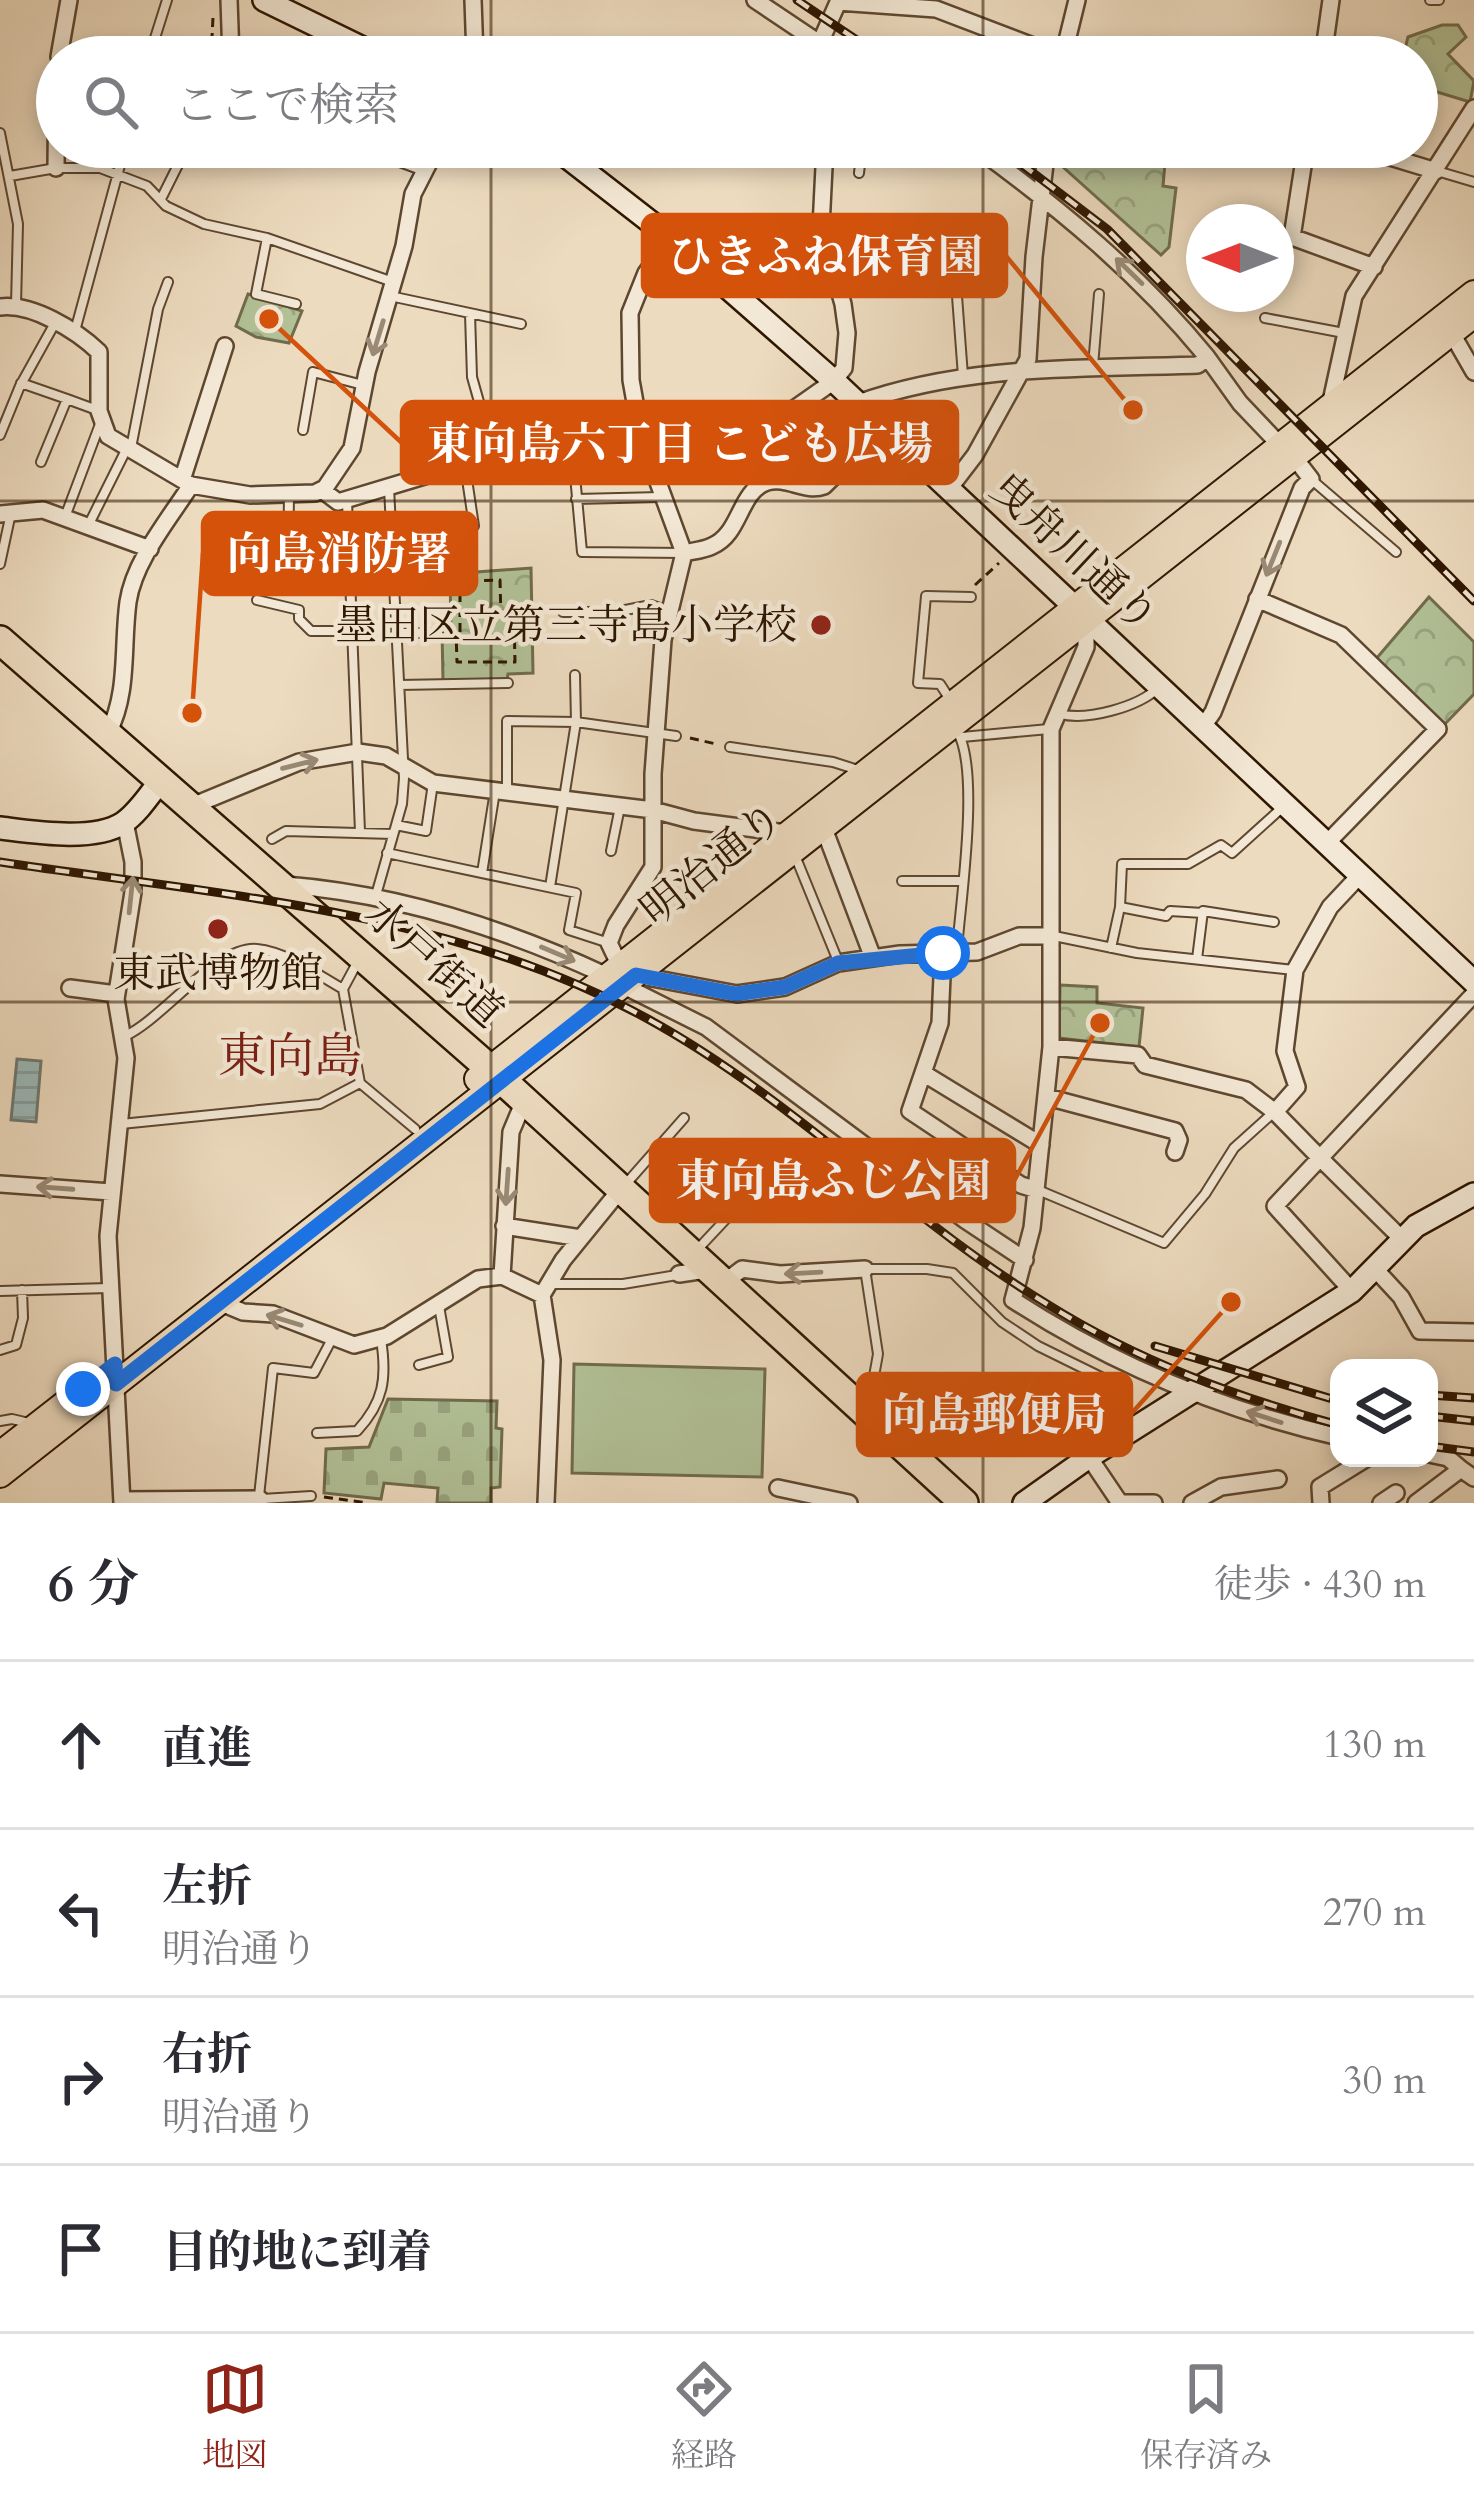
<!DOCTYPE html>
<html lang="ja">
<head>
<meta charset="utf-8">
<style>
	body { margin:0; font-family:Cardo,"Noto Serif JP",serif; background:#f7f7f7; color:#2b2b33 }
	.controls { position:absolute; right:36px; bottom:36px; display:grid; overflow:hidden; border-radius:24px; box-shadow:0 6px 18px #0003 }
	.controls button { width:108px; height:108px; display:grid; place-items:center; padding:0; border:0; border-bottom:3px solid #e1e1e2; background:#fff; color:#2b2b33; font:60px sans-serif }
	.compass { position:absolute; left:1186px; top:204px; width:108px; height:108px; border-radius:50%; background:#fff; box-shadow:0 6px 18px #0003; rotate:270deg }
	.stop { position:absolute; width:36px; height:36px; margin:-27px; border:9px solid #1a73e8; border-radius:50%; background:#fff }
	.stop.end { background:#1a73e8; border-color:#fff; box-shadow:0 3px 12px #0008 }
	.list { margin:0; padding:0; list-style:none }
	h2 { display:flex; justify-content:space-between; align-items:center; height:156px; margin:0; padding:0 48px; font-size:51px }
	h2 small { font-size:39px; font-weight:400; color:#7c7c81 }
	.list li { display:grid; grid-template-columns:78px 1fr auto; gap:36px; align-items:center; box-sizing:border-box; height:168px; padding:0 48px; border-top:3px solid #e1e1e2 }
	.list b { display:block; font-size:45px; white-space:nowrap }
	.list p { margin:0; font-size:39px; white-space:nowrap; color:#7c7c81 }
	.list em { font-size:39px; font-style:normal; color:#7c7c81 }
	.icon { flex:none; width:66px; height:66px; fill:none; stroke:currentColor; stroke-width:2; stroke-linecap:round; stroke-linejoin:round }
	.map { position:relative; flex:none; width:1474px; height:1503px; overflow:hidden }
	.search { position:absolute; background:#fff; box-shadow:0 6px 18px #0003; left:36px; right:36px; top:36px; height:132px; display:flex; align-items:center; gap:30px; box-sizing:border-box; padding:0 42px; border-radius:66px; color:#7c7c81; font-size:45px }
	.sheet { height:828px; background:#fff }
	nav { display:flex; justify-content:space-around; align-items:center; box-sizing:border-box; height:168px; border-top:3px solid #e1e1e2; background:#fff; font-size:33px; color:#7c7c81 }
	nav a { display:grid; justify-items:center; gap:6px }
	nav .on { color:#8f2418 }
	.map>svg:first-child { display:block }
</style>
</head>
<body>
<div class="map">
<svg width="1474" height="1503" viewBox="0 0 1474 1503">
	<defs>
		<pattern id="cemetery-stones" width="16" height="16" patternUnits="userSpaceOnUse" patternTransform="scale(3)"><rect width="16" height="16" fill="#b2c197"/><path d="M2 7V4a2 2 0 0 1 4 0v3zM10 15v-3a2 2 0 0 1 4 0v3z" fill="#99a580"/></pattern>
		<pattern id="park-crowns" width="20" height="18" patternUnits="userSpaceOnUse" patternTransform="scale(3)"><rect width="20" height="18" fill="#b2c197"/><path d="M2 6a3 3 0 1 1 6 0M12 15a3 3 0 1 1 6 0" fill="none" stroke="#99a580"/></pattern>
		<pattern id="water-rules" width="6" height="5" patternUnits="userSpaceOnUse" patternTransform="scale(3)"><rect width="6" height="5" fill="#9bb9ba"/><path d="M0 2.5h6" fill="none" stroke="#869e9e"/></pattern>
	</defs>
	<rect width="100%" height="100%" fill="#eddbbf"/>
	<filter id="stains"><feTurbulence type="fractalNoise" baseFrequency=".00167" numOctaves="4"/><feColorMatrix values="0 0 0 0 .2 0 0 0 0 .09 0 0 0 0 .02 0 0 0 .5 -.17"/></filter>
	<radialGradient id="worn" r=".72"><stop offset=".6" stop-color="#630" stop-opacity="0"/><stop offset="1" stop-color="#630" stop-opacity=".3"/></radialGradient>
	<path fill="#b2c197" stroke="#706c4c" stroke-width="3" d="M574,1364L765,1369L762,1477L572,1473Z"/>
	<path fill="url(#cemetery-stones)" stroke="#706c4c" stroke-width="3" d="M388,1399L497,1401L496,1428L502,1429L500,1487L491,1488V1503H437L438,1488L384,1483L381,1499L324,1493L326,1449L369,1447Z"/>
	<path fill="url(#park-crowns)" stroke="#706c4c" stroke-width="3" d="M1442,25H1458L1466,37L1448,54L1474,81L1470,102L1417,86V57H1403L1408,37Z
		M1055,149L1165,163L1163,186L1176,188L1169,247L1161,255L1054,159Z
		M248,294L302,311L289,343L256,337L236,326Z
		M531,568L533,673L508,674L507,680L443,681L442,629L451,628L450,574Z
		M1429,597L1474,642V694L1444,725L1376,659Z
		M1060,985L1097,987V1003L1143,1008L1139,1047L1059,1038Z"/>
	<path fill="url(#water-rules)" stroke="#6f7870" stroke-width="3" d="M17,1059L41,1061L36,1122L11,1120Z"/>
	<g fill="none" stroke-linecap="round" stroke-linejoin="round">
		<g stroke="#5e4730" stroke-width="12">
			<path id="lane" d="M1430,0H1439
				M1327,44L1374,53
				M149,57L167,0
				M0,133L18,224L16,305
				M359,147L424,171
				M1437,171L1474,182
				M859,173L862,147
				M10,176L56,168H100L147,186L166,206L204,224L267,238L393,282
				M161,199L187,147
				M267,238L256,294L296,304
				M832,257L948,250L954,256L963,376
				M390,296L521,324
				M470,314L472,377L494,455
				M1265,318L1344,333
				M75,331L125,147
				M1093,366L1099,294
				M21,383L67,399
				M303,430L313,372L363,385
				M0,435L20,386L55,323
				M572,443L582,552L684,553
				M131,448L158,309L168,282
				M41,462L67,399L97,410
				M465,466L474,526
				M1312,480L1396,552
				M576,499L661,497
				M347,501L360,832
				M65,517L100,424
				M88,526L127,448
				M0,564L11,513
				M288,571L289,495
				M257,600L299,610V619L311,631H350
				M563,612H615L651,605L668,611
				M396,633H438
				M399,685L508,683
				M951,701L940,684L918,683L926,596L971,597
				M1060,714C1087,721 1138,707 1158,688
				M955,728C982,763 960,904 957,950
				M962,737L1049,729
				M730,747L833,762L858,770
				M507,790V721L576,722L676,736
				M396,825L426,831L433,783
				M272,839L286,831L393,834
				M611,851L620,807
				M387,853L576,893L569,930L609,943
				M794,853L838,961
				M482,873L495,791
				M902,881H963
				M550,887L576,722L575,675
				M376,895L402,804L404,778L389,488
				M1120,907L1166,916L1170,911L1203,913
				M1054,936L1137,953L1294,970
				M1111,948L1120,907L1122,864H1188L1221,845L1232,853L1285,805
				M1197,959L1203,911L1274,922
				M357,963L343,989L360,1083L415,1129
				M125,1036C163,1019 217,945 257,949C287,952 318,975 343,989
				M121,1124L320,1104L360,1083
				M625,1185L684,1118
				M1038,1190L1164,1243L1205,1194L1234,1148L1274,1112
				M696,1251L756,1187
				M549,1284H623L677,1275
				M0,1291L109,1288
				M0,1350L16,1345L23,1318L22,1290
				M419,1365L448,1357L439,1306
				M869,1404L878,1354L865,1269H927L953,1273L1002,1322L1038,1346L1107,1380L1110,1442
				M0,1421L12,1419L29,1423
				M317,1433L357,1431C384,1402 387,1378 381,1339
				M259,1496L273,1368L314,1373L333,1337
				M262,1499L311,1496"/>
		</g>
		<g stroke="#5e4730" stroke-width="20">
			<path id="street" d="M229,0L231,57
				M473,0L475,57
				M755,0L840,57
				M838,2L936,9L1062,57
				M820,43L839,0
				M59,57L69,0
				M1063,57L1077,0
				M1323,57L1331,0
				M975,147C1061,209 1139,274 1207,357
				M1306,147L1292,237L1374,267
				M1357,147L1436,171
				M56,168L57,69
				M0,307C32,303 76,330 99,352V411L108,436L191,485L250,495L315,493L325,488L352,448L367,372L404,246L413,194L437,147
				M1451,332L1474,372
				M858,403C967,364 1083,369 1198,365L1207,357L1240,403L1280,445
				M1330,406L1354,296L1474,108
				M183,477L225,346
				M949,489L975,455L1028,359L1034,257L1047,147
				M322,490L338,502L524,446L675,434L754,437L834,381L844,368L847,333L843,304L821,227L825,147
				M0,514L43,510L150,549
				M684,553C693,551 704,550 712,546C741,534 739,491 767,482C787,476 805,493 824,486L884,427
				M1257,599L1341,635L1438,729L1327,843
				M1086,618V647L1051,729V1047L1032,1228L1013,1300C1113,1365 1222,1410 1339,1437
				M1202,728L1213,712L1302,488L1311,479L1294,457
				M108,733C129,693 122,647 128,602C134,561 169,519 191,485
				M192,806L299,762L358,752L386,756L433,783L653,810L694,821L786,833
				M823,826L873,958
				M286,885C398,894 504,928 605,975
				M943,953L940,1023L910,1111L1021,1185L1037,1190
				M619,964L609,943L616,925L653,867V774L663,640L684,553L641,436L631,380L630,313L646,273L671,238
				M636,975L737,994L785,987L838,963L900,954L977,952L1019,936H1052
				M622,985L706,1027L965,1220L1025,1260
				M70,988L116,994
				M1051,1047L1138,1055L1145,1065L1246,1090L1275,1112L1320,1158L1474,994
				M923,1073L1041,1145
				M1047,1097L1175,1131L1179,1140L1175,1152
				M1275,1112L1297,1087L1285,1051L1295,970L1330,907L1360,875
				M0,1184L111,1192
				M504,1226L581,1238
				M1376,1270L1401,1297L1420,1331L1474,1332
				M679,1274L706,1270
				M502,1276L511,1132L524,1101
				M722,1284L742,1269L780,1274L865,1269
				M1352,1291L1275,1206L1320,1158L1403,1240
				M219,1302L243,1312L273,1314L354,1345L387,1336L478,1279L502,1276L542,1295
				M1429,1454L1448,1458L1461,1469
				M1089,1457L1120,1503H1154
				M778,1488L849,1503
				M122,1500L260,1499
				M122,1503L108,1236L126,1058L116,999L133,892V862L125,822
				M546,1503L552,1360L542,1295L563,1260L620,1190
				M1192,1503L1221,1487L1278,1479
				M1321,1503L1320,1487L1367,1458
				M1381,1503L1396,1493
				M1416,1503L1461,1469L1474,1478"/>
		</g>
		<g stroke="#2e1600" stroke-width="26">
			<path id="secondary" d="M264,0L381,57
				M554,147L671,238L834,381L1474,982
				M0,828C33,832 94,842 123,823C138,813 150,794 161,780
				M1024,1503L1089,1457L1352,1291L1416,1226L1474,1194"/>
		</g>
		<g stroke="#2e1600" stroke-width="28">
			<path id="primary" d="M477,1079L1474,293
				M0,1454L82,1390
				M0,1475L1474,315"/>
		</g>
		<g stroke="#2e1600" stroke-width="32">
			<path id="highway" d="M0,640L489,1068L964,1503"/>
		</g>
		<path stroke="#2e1600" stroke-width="3" stroke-dasharray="9 6" stroke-linecap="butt" d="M489,52L518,57
			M211,57L213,17
			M975,585L999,563
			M452,632H456L457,662H515L514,619L501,620L500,580L460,581V632H456
			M690,738L716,744
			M324,1497L368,1503"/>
		<use href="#lane" stroke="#f3e8d5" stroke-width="8"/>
		<use href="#street" stroke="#f3e8d5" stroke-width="15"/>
		<use href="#secondary" stroke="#f3e8d5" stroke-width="21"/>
		<use href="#primary" stroke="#eddbbf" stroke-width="24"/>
		<use href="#highway" stroke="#eddbbf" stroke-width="27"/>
		<g stroke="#2e1600" stroke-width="9">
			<path id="rail" d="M797,0L882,57
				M999,147L1107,229L1474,601
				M0,862C221,895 449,910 648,1019C792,1098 907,1219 1047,1304C1138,1361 1236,1397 1339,1425
				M1155,1346L1339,1401
				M1429,1395L1474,1398
				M1429,1416L1474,1421
				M1429,1446L1474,1452"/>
		</g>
		<use href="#rail" stroke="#f3e8d5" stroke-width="4.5" stroke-dasharray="14" stroke-linecap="butt"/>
	</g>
	<defs><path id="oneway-shaft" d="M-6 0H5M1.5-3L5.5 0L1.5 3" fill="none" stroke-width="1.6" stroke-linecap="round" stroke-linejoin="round" transform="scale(3)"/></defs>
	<g stroke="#9a8a75">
		<use href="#oneway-shaft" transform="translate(1129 271) rotate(-136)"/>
		<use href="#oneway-shaft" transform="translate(378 338) rotate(107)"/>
		<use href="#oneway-shaft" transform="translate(1273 559) rotate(112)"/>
		<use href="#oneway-shaft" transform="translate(300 764) rotate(-14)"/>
		<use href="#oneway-shaft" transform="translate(131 895) rotate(-84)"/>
		<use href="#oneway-shaft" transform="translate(558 954) rotate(23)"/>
		<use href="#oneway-shaft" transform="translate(507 1187) rotate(94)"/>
		<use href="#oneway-shaft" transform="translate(55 1188) rotate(-176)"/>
		<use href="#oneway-shaft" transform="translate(803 1273) rotate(177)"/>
		<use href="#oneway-shaft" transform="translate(284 1320) rotate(-163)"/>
		<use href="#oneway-shaft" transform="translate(1264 1417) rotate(-162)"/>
	</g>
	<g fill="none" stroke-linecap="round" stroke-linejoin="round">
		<path stroke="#1a73e8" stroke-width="15" d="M83,1389L115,1364L116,1384L636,975L736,994L785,987L838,963L943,953"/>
	</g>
	<path fill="none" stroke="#2e1600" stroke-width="3" stroke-opacity="0.55" d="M491,0V57M983,0V57M491,147V1503M983,147V1503M0,501H1474M0,1002H1474"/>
	<g fill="#8f2418" stroke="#f3e8d5" stroke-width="4.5">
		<circle cx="821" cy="625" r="12"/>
		<circle cx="218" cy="929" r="12"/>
	</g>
	<g text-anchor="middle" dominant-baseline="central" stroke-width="9" stroke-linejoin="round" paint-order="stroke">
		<g font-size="42" fill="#2e1600" stroke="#f3e8d5">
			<text transform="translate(1074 553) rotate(43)">曳舟川通り</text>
			<text transform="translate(712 864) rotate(-39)">明治通り</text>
			<text transform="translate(434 963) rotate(42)">水戸街道</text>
		</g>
		<g font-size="42" fill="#2e1600" stroke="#f3e8d5" text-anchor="end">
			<text x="797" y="625">墨田区立第三寺島小学校</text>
			<text x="218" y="973" text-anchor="middle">東武博物館</text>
		</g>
		<g font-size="48" fill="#7a1f14" stroke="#f3e8d5">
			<text x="290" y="1056">東向島</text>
		</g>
	</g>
	<path fill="none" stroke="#d5520b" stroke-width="4.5" d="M1133 410L1006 256M269 319L402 443M192 713L203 553M1100 1023L1014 1181M1231 1302L1131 1414"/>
	<g fill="#d5520b" stroke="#f3e8d5" stroke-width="4.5">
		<circle cx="1133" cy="410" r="12"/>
		<circle cx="269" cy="319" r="12"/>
		<circle cx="192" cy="713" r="12"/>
		<circle cx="1100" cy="1023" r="12"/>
		<circle cx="1231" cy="1302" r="12"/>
	</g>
	<g fill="#d5520b" stroke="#d5520b" stroke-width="4.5">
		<rect x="643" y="215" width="363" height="81" rx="12"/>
		<rect x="402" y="402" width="555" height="81" rx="12"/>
		<rect x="203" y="513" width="273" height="81" rx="12"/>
		<rect x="651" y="1140" width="363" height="81" rx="12"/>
		<rect x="858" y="1374" width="273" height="81" rx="12"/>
	</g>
	<g font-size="45" text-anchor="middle" font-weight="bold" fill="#fff">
		<text x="825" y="272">ひきふね保育園</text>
		<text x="680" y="459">東向島六丁目 こども広場</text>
		<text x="339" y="569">向島消防署</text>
		<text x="833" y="1196">東向島ふじ公園</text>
		<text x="994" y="1430">向島郵便局</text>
	</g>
	<rect width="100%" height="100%" filter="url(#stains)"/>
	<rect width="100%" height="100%" fill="url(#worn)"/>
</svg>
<div class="controls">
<button><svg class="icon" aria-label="layers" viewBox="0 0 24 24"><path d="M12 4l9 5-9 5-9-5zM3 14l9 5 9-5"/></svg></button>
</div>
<svg class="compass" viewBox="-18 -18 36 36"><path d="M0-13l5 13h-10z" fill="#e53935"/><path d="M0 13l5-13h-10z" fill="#7c7c81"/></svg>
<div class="stop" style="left:943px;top:953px"></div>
<div class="stop end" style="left:83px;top:1389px"></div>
<div class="search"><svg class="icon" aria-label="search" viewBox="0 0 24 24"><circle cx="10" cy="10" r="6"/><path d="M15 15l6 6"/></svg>ここで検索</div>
</div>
<section class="sheet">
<h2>6 分<small>徒歩 · 430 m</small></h2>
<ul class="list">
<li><svg class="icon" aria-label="ahead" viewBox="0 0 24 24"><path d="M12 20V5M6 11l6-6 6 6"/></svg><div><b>直進</b></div><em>130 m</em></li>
<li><svg class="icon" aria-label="left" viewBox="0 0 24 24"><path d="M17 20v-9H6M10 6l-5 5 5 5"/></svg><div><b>左折</b><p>明治通り</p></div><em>270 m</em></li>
<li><svg class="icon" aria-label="right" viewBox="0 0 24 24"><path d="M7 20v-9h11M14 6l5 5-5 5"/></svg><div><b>右折</b><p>明治通り</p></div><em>30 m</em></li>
<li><svg class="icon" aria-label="arrive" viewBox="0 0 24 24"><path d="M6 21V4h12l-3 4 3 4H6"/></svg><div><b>目的地に到着</b></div></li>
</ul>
</section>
<nav>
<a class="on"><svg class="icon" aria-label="map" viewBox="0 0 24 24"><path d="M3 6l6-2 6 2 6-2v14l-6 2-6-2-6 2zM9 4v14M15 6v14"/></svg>地図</a>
<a><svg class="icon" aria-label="directions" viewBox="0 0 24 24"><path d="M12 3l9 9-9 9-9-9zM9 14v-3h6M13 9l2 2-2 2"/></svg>経路</a>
<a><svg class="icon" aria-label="saved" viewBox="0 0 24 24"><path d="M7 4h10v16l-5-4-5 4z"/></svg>保存済み</a>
</nav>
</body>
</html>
